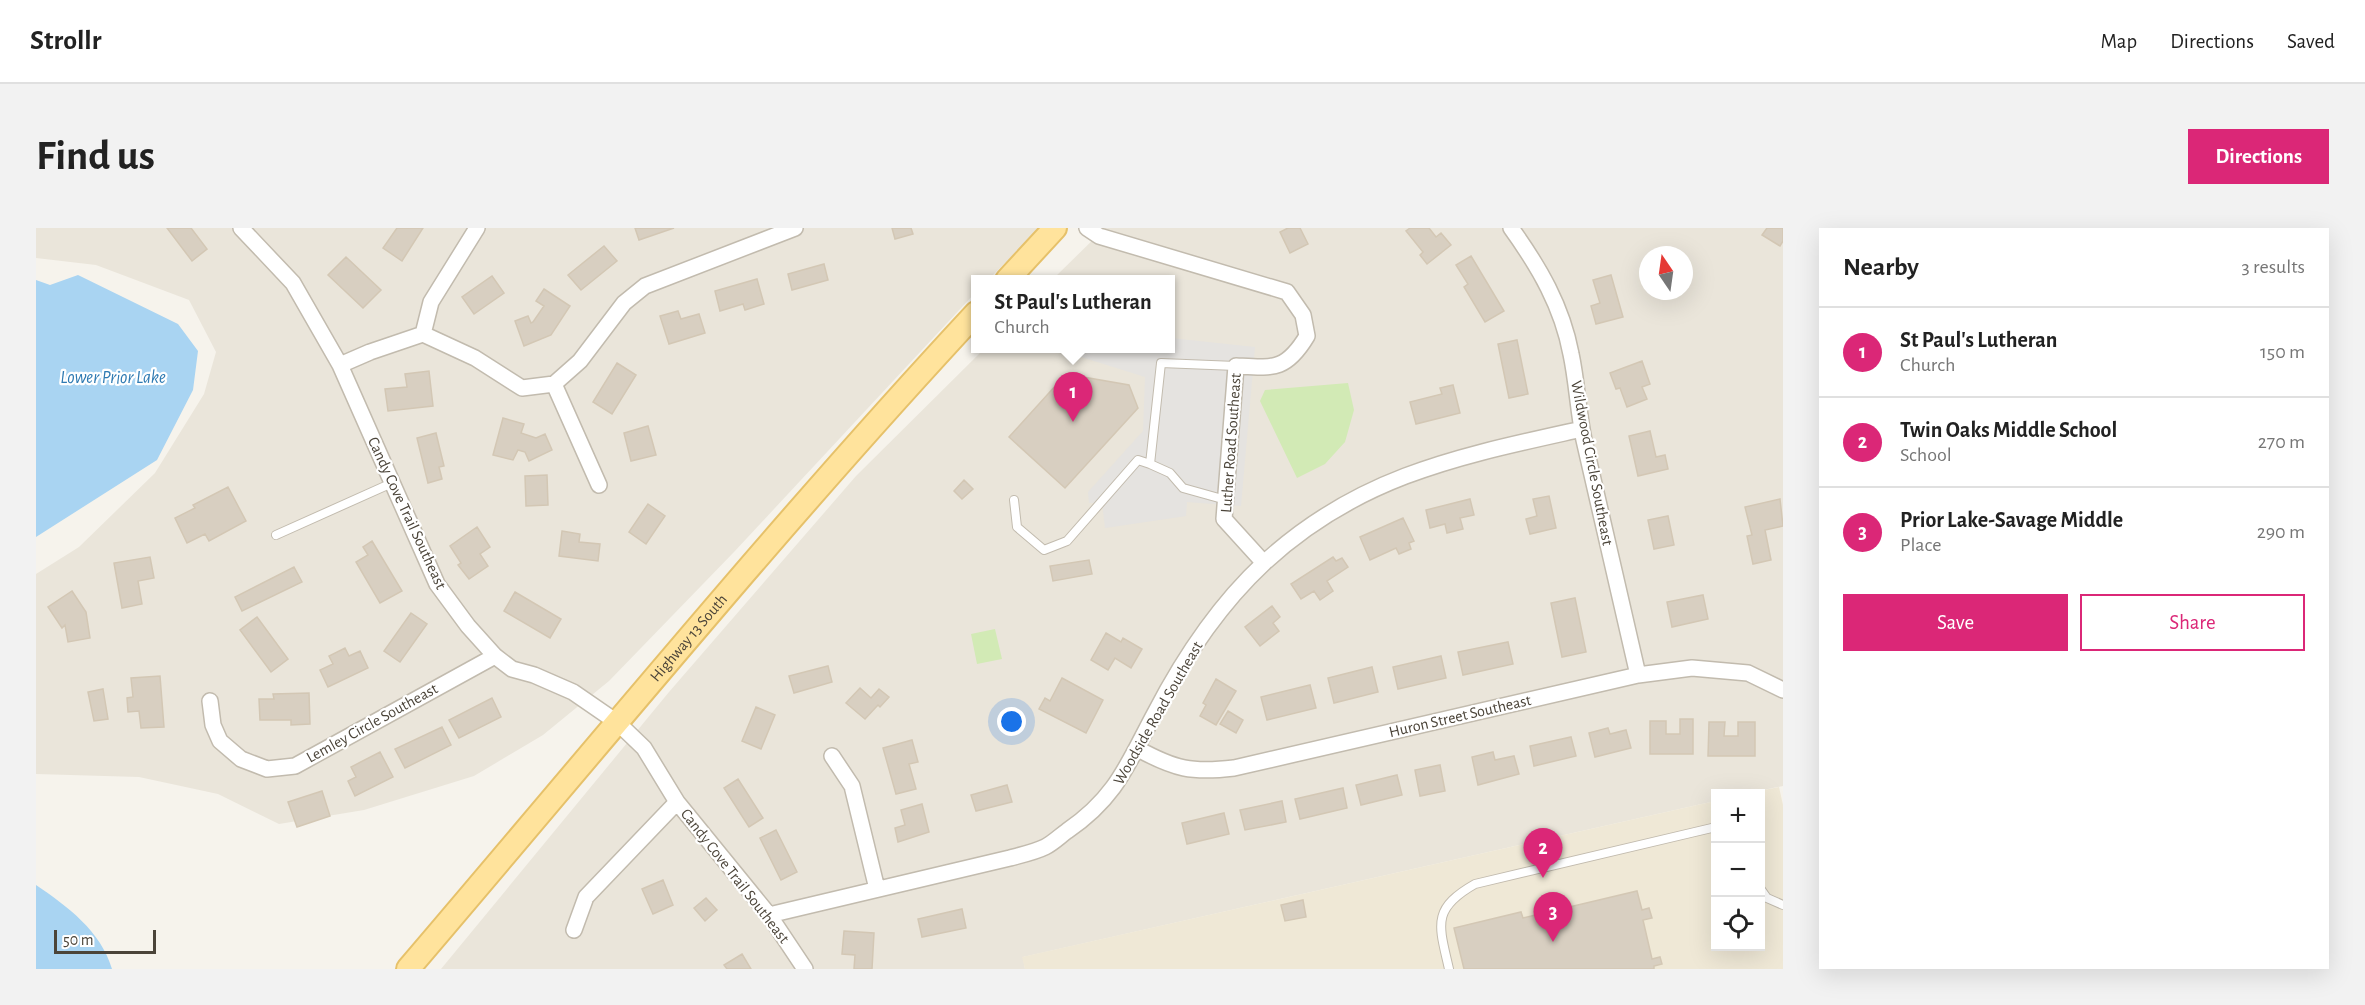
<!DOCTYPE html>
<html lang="en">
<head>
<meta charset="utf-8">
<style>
	body { margin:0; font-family:"Alegreya Sans",sans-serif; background:#f2f2f2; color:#222 }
	.controls { position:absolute; right:18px; bottom:18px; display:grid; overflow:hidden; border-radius:0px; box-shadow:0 6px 24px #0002 }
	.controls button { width:54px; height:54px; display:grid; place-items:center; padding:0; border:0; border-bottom:2px solid #e0e0e0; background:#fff; color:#222; font:30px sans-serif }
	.compass { position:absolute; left:1603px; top:18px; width:54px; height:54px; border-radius:50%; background:#fff; box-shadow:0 6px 24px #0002; rotate:347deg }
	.scale { position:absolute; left:18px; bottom:15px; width:102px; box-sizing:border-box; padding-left:6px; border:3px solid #4b4439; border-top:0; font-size:16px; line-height:21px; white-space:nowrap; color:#4b4439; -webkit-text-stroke:4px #fff; paint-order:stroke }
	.you { position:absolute; left:976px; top:494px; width:21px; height:21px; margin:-15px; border:4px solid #fff; border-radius:50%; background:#1a73e8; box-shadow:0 0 0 9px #1a73e833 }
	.badge { display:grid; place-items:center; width:39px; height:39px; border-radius:50%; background:#db2777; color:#fff; font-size:20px; font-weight:700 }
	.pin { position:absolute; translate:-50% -50px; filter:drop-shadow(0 2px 3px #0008) }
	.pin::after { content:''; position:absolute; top:32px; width:21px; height:18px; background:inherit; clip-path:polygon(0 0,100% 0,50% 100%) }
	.popup { position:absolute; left:935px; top:47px; width:204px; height:78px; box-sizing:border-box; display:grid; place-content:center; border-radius:0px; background:#fff; filter:drop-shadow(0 2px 4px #0005); font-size:20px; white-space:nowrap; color:#767676 }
	.popup b { font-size:22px; color:#222 }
	.popup::after { content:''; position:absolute; left:50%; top:100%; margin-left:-12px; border:12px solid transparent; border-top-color:#fff }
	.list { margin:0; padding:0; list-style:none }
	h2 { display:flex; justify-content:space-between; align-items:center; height:78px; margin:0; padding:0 24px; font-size:26px }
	h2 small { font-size:20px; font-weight:400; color:#767676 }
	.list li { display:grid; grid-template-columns:39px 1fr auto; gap:18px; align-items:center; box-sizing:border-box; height:90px; padding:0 24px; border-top:2px solid #e0e0e0 }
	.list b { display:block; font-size:22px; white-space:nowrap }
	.list p { margin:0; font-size:20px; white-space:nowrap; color:#767676 }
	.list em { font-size:20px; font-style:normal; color:#767676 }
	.actions { display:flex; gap:12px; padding:18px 24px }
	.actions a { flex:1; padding:14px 0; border:2px solid #db2777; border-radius:0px; text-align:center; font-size:21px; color:#db2777 }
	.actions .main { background:#db2777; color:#fff }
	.icon { flex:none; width:33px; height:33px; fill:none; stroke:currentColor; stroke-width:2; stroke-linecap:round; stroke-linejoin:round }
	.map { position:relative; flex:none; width:1747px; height:741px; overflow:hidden; border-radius:0px }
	header { display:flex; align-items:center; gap:36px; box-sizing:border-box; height:84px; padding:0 30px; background:#fff; border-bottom:2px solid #e0e0e0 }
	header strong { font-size:28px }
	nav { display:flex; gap:33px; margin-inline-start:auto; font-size:21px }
	.intro { display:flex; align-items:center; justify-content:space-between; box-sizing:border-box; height:144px; padding:0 36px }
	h1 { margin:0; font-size:42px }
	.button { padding:15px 27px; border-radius:0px; background:#db2777; color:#fff; font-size:21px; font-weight:700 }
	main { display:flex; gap:36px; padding:0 36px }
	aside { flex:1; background:#fff; border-radius:0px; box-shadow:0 6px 24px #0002 }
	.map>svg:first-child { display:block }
</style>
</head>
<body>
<header>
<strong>Strollr</strong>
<nav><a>Map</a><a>Directions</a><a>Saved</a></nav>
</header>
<div class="intro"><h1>Find us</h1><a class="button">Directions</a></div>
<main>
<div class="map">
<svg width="1747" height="741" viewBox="0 0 1747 741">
	<rect width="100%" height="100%" fill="#f6f3ec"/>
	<path fill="#eae5da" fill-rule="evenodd" d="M0,0H1004L953,51L940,52L939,65L698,324L573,453L507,507L438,548L328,582L243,596L182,566L103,549L0,546V346L43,319L119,245L168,166L180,124L153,72L60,37L0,30Z
		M1069,0H1747V558L1713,565L1680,566L1679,573L987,729L989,741H405L633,464L820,248L948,121H1134V52L1017,51ZM1612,27H1648V63H1612Z"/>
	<path fill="#efe8d6" d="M1743,559L1747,577V741H989L986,729L1679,573L1680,718H1724V566L1713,565Z"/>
	<path fill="#d2eab5" d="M1312,155L1318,182L1309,214L1289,236L1261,250L1224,173L1229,162Z
		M959,401L966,431L941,436L935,406Z"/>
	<path fill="#e5e3e0" d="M1135,110L1219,119L1205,278L1151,274L1150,288L1069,300L1066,275H1053L1052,264L1107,203L1109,149L1045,129L1046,121H1134Z"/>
	<path fill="#a9d4f2" d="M42,47L142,96L162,123L157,162L121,232L0,309V52L14,57Z
		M0,657C31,678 65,703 76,741H0Z"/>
	<path fill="#d8cfc1" stroke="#d3c7b4" stroke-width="1.5" d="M131,0H155L171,21L156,33Z
		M361,0H387L366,33L347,20Z
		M599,0H638L603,12Z
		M856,0H875L877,6L859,11Z
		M1252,0H1264L1272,16L1254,25L1244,4Z
		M1374,0H1393L1400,9L1405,5L1415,17L1391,36L1384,27L1387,24L1370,3Z
		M1731,0H1747V13L1744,18L1726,7Z
		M568,18L581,33L545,62L532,47Z
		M1435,28L1468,83L1449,94L1428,59L1432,56L1420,37Z
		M310,29L345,62L327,80L292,47Z
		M788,36L792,52L756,62L752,46Z
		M1575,47L1587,89L1560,96L1555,78L1564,75L1557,52Z
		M456,48L468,65L438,86L426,69Z
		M721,51L728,76L709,82L707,76L684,83L679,63Z
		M508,61L534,78L515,107L488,118L479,93L492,88L495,95L497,94L508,78L500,73Z
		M642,83L645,91L663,86L669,105L633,116L624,88Z
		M1481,112L1492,166L1473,170L1462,116Z
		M1606,133L1614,156L1606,159L1611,171L1591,179L1584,160L1580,161L1574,145Z
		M581,135L600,147L576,186L557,174Z
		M393,143L397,178L352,183L349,161L371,159L369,146Z
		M1030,146L1093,157L1102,180L1029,260L973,209Z
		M1417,157L1424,185L1380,196L1374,174L1406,166L1404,160Z
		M467,190L488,196L485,205L500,210L509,206L516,222L493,233L489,224L482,222L477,232L457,227Z
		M612,198L620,227L595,233L588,205Z
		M1614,203L1620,229L1629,227L1632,241L1602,248L1593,208Z
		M400,205L408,238L403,239L406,251L392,255L381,210Z
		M511,247L512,277L490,278L489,248Z
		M928,252L937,261L926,271L918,263Z
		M192,259L210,293L173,313L169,306L151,315L139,290L159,280L157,277Z
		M1513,268L1520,300L1494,306L1490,291L1501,288L1497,271Z
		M1434,271L1438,287L1424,290L1427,301L1411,305L1409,296L1394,300L1390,282Z
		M1744,271L1747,298L1729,302L1735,332L1717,336L1711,308L1716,307L1709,279Z
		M612,276L629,288L610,316L593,304Z
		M1632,288L1638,317L1618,321L1612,292Z
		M1367,290L1378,313L1373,315L1375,321L1363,326L1360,320L1334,332L1324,309Z
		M441,299L454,319L444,326L452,338L433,351L422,337L425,335L414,318Z
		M526,303L544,306L543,314L564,316L562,333L523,328Z
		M336,313L366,363L344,375L320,334L332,327L327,319Z
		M114,329L118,350L102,353L106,376L86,380L78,335Z
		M1297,329L1300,333L1306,330L1312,339L1291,353L1297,363L1284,372L1278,363L1265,371L1255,356Z
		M1053,332L1056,346L1017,353L1014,338Z
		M258,339L266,354L206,383L199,369Z
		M36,363L50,384L54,410L32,414L29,397L26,400L12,379Z
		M479,364L525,391L514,410L468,383Z
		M1667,367L1672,391L1636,399L1631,374Z
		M1539,370L1550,424L1526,429L1515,375Z
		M1236,378L1244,389L1237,395L1243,403L1224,418L1209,399Z
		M375,385L391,396L364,434L348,423Z
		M221,389L252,431L235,444L204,402Z
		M1070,405L1085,414L1087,410L1106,421L1095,440L1079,430L1072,442L1055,432Z
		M1472,414L1477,436L1427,447L1422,424Z
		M309,420L313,428L324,423L332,440L292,459L284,442L297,436L293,428Z
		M1405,428L1410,450L1362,461L1357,439Z
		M792,438L796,454L758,465L753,448Z
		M1336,439L1342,464L1298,475L1292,450Z
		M124,448L128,499L105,500L103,483L92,484L91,470L97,469L95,450Z
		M1026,450L1067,472L1050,505L1003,481L1009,470L1014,473Z
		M1180,451L1200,463L1180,497L1164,488L1170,477L1167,475Z
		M1274,457L1280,480L1231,492L1225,469Z
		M824,460L835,470L843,461L853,469L844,479L842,477L829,491L810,475Z
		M67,461L72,491L58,493L52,464Z
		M273,465L274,496L255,497V492H224L223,471H238L237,466Z
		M456,470L465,489L423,510L413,492Z
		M720,479L739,487L725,521L706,513Z
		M1192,483L1207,492L1200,505L1184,496Z
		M1644,491H1657V526H1614V493H1630V506H1644Z
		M1673,494H1689L1688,508H1702V494H1719V528H1672Z
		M406,499L415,517L369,540L359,521Z
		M1572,500L1574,506L1590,502L1595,520L1559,529L1553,505Z
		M1535,509L1540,528L1498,538L1494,518Z
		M876,512L882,534L873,536L880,561L860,566L847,520Z
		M344,524L357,549L319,568L312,553L320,549L315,539Z
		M1457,524L1459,532L1478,528L1483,546L1442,557L1436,529Z
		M1404,537L1409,563L1384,568L1379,542Z
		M1361,547L1366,567L1325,577L1320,557Z
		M702,551L727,590L713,599L688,560Z
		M971,557L976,574L940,583L935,567Z
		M1307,560L1311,580L1264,591L1259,571Z
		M286,563L294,588L261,599L252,574Z
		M1246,573L1250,594L1209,602L1204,582Z
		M886,576L893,604L862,614L859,600L869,597L865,582Z
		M1188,585L1193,606L1151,616L1146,595Z
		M740,602L761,644L745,652L724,610Z
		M627,652L637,677L617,686L606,661Z
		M1601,663L1606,682L1613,680L1616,690L1607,692L1616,731L1624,729L1626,736L1618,738V741H1428L1418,700L1485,684L1487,690Z
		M670,670L681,682L669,693L658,680Z
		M1267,672L1270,689L1249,693L1245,677Z
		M926,681L930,700L886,709L882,691Z
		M808,703L838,705L836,741H818L819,727L806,726Z
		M706,726L715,741H691L688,737Z"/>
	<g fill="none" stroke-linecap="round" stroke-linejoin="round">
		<g stroke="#c2bbae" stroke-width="10">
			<path id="service" d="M978,272L981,299L1008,322L1031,313L1102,232L1114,236
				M1190,272L1147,260L1134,245L1114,236L1125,135L1200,138
				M240,307L356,255
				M1724,660L1731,670L1747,677
				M1413,741C1403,697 1395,681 1439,656L1680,599"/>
		</g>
		<g stroke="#c2bbae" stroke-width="18">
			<path id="minor" d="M205,0L257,55L304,137L401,356L432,398L459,428L476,441L498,447L537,464L582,495L608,520L641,574L733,687L769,741
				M1051,0L1063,8L1251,64L1267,87L1271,108C1250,143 1237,140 1200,138L1188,291L1228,335
				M1475,0C1503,39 1526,78 1535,126C1541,154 1542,183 1548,212C1566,290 1584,369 1602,447
				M387,106L439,130L486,160L518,156L544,133L588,75L609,58L759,0
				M304,137L334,124L387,106L395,74L441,0
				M518,156L563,257
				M174,473L177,497L184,513L205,531L231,541L259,538L459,428
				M1102,521C1139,541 1155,545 1198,540L1602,447L1656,440L1712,445L1747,462
				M796,528L816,558L841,661
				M733,687L974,630C985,627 999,624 1009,619C1017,615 1024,608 1031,603C1081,569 1092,535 1119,485C1147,431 1183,377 1228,335C1323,247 1425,228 1546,201
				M538,702L550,669L641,574"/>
		</g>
		<g stroke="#e6c16a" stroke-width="26">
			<g id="primary">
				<path d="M971,52L1019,0"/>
				<path id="s1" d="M372,741C560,521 743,297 940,85"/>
			</g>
		</g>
		<use href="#service" stroke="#fff" stroke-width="8"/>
		<use href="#minor" stroke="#fff" stroke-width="15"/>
		<use href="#primary" stroke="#ffe39c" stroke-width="22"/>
	</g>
	<g text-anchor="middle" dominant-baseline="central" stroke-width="4.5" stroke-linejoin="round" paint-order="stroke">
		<g font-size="16" fill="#4b4439" stroke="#fff">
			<text transform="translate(1195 215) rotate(-86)">Luther Road Southeast</text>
			<text transform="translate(1556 235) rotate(79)">Wildwood Circle Southeast</text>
			<text transform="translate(371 285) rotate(65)">Candy Cove Trail Southeast</text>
			<text stroke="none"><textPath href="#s1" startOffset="434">Highway 13 South</textPath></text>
			<text transform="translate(1122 485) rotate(-60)">Woodside Road Southeast</text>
			<text transform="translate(1424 488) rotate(-13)">Huron Street Southeast</text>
			<text transform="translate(336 495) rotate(-29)">Lemley Circle Southeast</text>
			<text transform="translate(699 648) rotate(52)">Candy Cove Trail Southeast</text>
		</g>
		<g font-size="18" font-style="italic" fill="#2e7ab2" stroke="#fff">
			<text x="77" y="150">Lower Prior Lake</text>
		</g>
	</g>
</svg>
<div class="controls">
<button>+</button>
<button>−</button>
<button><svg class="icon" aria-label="locate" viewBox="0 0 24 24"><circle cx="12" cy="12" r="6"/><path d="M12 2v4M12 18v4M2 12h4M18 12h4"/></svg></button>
</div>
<svg class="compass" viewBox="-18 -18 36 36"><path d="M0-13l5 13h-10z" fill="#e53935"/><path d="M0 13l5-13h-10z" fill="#767676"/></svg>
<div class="scale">50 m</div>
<div class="you"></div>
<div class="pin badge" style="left:1037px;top:194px">1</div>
<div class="popup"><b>St Paul's Lutheran</b>Church</div>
<div class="pin badge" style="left:1507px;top:650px">2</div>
<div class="pin badge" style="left:1517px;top:714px">3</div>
</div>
<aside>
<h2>Nearby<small>3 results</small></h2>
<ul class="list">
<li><span class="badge">1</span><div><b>St Paul's Lutheran</b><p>Church</p></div><em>150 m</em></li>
<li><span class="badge">2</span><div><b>Twin Oaks Middle School</b><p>School</p></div><em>270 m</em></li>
<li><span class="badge">3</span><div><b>Prior Lake-Savage Middle</b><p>Place</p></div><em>290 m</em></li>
</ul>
<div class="actions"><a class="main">Save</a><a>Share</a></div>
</aside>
</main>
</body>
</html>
